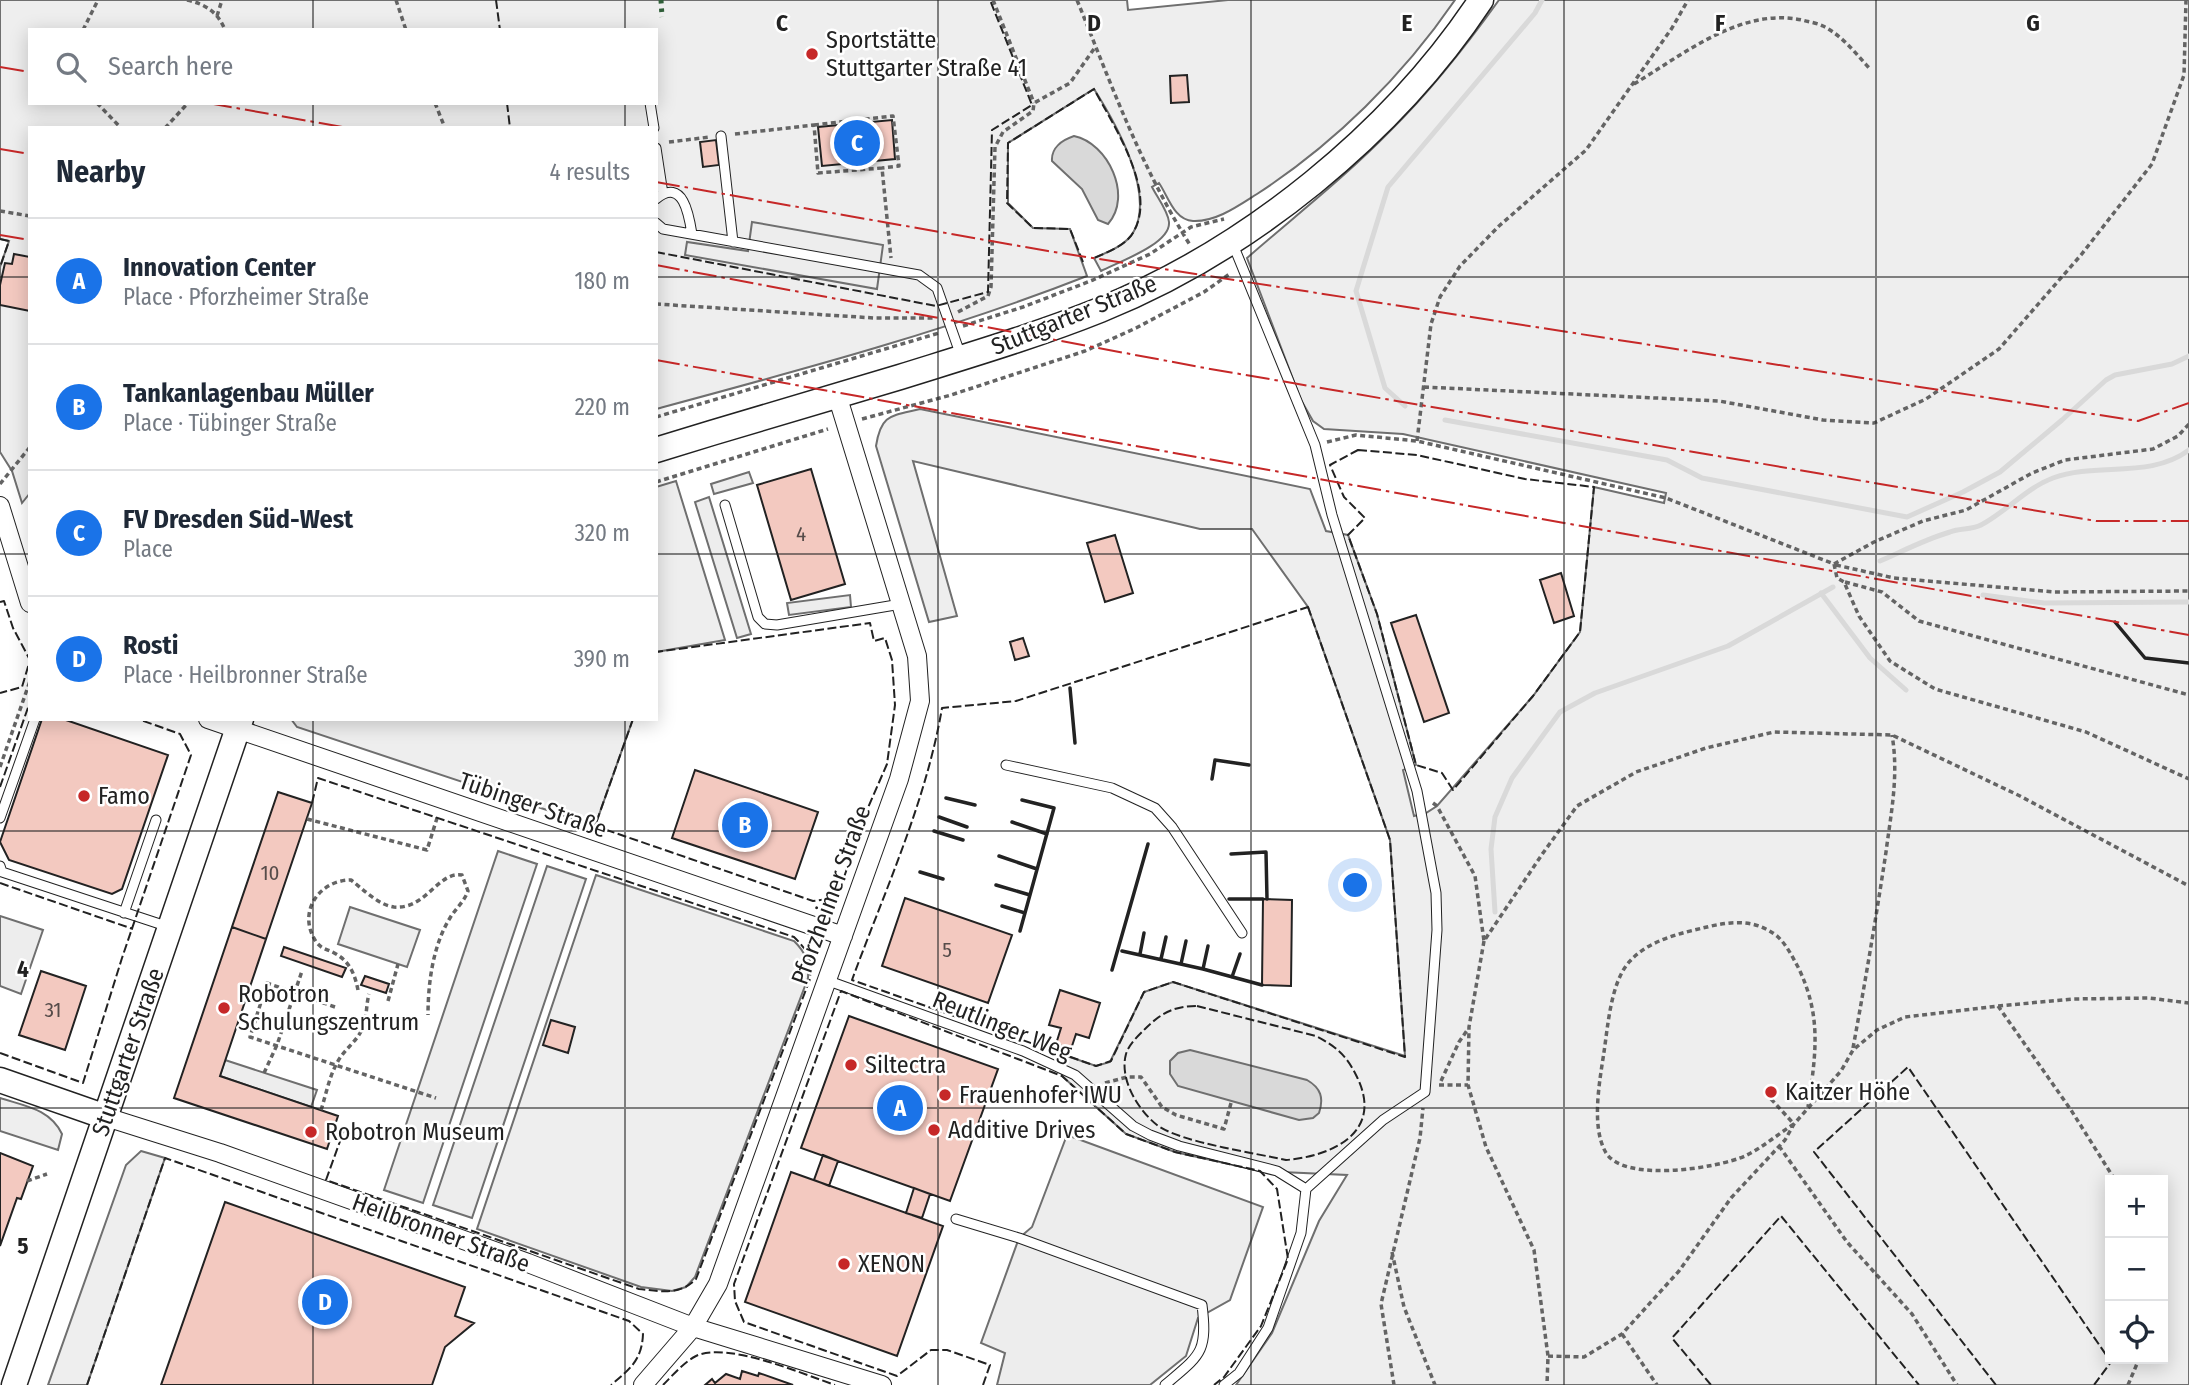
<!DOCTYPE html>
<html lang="en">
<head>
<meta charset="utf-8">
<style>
	body { margin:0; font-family:"Fira Sans Condensed",sans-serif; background:#f6f6f7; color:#1f2937 }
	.controls { position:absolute; right:21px; bottom:21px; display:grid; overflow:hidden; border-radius:0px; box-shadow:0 4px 18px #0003 }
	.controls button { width:63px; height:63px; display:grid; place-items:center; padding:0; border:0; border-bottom:2px solid #e0e1e3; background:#fff; color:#1f2937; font:35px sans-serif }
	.you { position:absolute; left:1356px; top:886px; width:24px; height:24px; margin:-18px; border:5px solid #fff; border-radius:50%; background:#1a73e8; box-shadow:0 0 0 10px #1a73e833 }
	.badge { display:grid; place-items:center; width:46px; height:46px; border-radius:50%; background:#1a73e8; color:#fff; font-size:23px; font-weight:700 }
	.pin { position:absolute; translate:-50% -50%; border:4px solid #fff; box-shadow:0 2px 7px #0006 }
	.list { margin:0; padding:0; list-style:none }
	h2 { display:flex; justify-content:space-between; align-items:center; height:91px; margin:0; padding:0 28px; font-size:30px }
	h2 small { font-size:23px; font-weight:400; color:#747a83 }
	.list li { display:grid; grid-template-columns:46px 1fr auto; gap:21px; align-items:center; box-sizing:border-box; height:126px; padding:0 28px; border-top:2px solid #e0e1e3 }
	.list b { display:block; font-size:26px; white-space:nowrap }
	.list p { margin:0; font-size:23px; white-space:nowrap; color:#747a83 }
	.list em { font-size:23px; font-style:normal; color:#747a83 }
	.icon { flex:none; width:38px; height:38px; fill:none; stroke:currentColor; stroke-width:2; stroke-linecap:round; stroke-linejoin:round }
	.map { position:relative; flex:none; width:2189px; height:1385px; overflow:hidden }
	.search { position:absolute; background:#fff; box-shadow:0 4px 18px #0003; left:28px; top:28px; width:630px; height:77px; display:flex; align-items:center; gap:18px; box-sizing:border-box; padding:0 24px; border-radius:0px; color:#747a83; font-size:26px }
	.panel { position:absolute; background:#fff; box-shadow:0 4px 18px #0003; left:28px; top:126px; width:630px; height:595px; border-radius:0px }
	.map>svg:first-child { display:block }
</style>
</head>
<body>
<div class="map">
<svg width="2189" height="1385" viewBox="0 0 2189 1385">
	<rect width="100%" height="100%" fill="#fff"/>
	<path fill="#eee" stroke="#6f6f6f" stroke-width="2" fill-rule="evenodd" d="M0,0H1127L1128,10L1228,0H1455C1403,76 1334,144 1257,194C1238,206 1216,222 1193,221C1174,220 1168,196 1159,183L1152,187C1157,197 1168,211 1169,222C1171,244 1118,262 1101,271L1094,258C1108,252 1127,245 1134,231C1155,192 1115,122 1094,89L1008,143V203L1033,228L1070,229L1087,276C947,331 801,370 656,409V128H30V493L22,503L12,471L0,452V267L9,241L0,239ZM30,30H656V103H30Z
		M1499,0H2189V1385H1236L1272,1333L1319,1221L1347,1175L1260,1171L1175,1152L1126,1134L1062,1076L1061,1054L1096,1066L1110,1062L1144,992L1173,982L1405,1056L1390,840L1308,607L1252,529H1200L913,461L957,616L929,622L876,446C881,414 891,416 920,409L1310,489L1326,531L1348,535L1377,614L1416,765L1403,770L1414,816L1426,813L1437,806L1533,696L1580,632L1594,487L1664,503L1666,493L1403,434L1324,429L1313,421L1301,400L1247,258C1295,216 1345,177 1390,131C1431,91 1466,46 1499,0ZM2110,1180H2163V1359H2110Z
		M676,481L725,640L656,652V487Z
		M291,719H633L595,826L297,727Z
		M596,875L794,941C806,953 809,961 808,978L695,1277L686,1287L672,1291L641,1287L477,1229Z
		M350,907L420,930L407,967L338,944Z
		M0,1098C25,1106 50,1109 62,1134L58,1150L0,1131Z
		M141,1151L165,1158L87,1385H48L126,1165Z"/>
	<path fill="#ededed" stroke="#6f6f6f" stroke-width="2" d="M752,222L883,245L877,289L685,255L687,242L748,251Z
		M749,472L753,483L714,494L711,484Z
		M709,497L751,634L737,638L695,502Z
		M850,595L851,607L789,615L787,603Z
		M498,851L537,864L423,1203L384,1190Z
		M547,866L586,879L472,1218L433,1205Z
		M0,916L43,930L21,994L0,986Z
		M225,1060L317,1090L311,1107L220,1076Z
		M1067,1135L1263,1207L1230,1300L1198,1318L1186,1356L1150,1385H997L1005,1353L981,1343L1019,1238L1032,1227Z"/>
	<path fill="#d9d9d9" stroke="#6f6f6f" stroke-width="2" d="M1074,136C1108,143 1133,196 1108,224L1098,220L1082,189L1052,161C1051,148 1062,140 1074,136Z
		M1190,1050L1307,1080C1321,1088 1324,1098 1319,1113L1313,1118L1299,1120L1178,1086L1170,1074V1061L1178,1053Z"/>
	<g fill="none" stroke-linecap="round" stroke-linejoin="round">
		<path stroke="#d9d9d9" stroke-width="5" d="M1405,406L1385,388L1356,291L1388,187L1535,13L1542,0
			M1445,420L1667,460L1702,478L1907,517L1963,492L2000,472L2062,420L2106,380L2115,375L2172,364L2189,356
			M1880,561C1903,551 1926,539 1950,532C1960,528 1971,530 1981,525C2006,512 2026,488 2053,478C2097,462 2151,479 2189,450
			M1821,593L1870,658L1906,690
			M1983,595L2044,603L2189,602
			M1495,912L1491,849L1495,817L1512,778L1560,712L1595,693L1728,646L1833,587"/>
	</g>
	<path fill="#f3c9c0" stroke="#222" stroke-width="2" d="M1187,75L1189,102L1171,103L1170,76Z
		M892,120L895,159L822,166L818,127Z
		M716,140L719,165L703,167L700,142Z
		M14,254L30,257V311L0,305V285L5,263L12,264Z
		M811,469L845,584L791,600L757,485Z
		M1115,535L1133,593L1105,602L1087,543Z
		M1561,573L1574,616L1554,623L1540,580Z
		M1416,615L1449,713L1424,722L1391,623Z
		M1023,638L1029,656L1015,660L1010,642Z
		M42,719H63L168,755L122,889L112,894L9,860L0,842Z
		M695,770L818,812L795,879L672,838Z
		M278,792L312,803L266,939L232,927Z
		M905,898L1012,935L988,1003L882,966Z
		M1263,899L1292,900L1291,986L1262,985Z
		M232,927L266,939L220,1076L338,1116L327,1149L174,1098Z
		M284,947L346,968L342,977L281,956Z
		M41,971L86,986L65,1050L19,1035Z
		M365,976L389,984L386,993L361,985Z
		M1060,990L1100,1003L1089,1038L1076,1034L1071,1049L1056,1044L1061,1028L1049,1025Z
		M849,1016L998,1069L950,1201L801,1148Z
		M551,1020L575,1027L568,1053L543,1045Z
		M0,1153L33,1166L21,1199L17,1198L0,1246Z
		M823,1155L838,1161L829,1186L814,1180Z
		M791,1172L943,1226L897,1356L745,1302Z
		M914,1188L930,1194L922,1218L906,1213Z
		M225,1202L465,1287L455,1316L474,1323L445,1347L432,1385H161Z
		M742,1371L758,1376L759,1373L793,1385H705L712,1379L715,1383L726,1374L740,1379Z"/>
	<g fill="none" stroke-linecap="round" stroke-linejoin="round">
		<g stroke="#222" stroke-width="11">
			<path id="lane" d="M650,103L654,128
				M721,136L733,242
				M656,148L663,194
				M656,199C683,177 689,215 692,234
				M656,223L663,229L919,275L937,288L961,356
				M1232,242L1315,445L1332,515L1417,791L1436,893L1437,930L1425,1092L1383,1120L1306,1189
				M725,505L758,617L765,624L777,625L901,604
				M1006,765L1112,788L1155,808L1172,827L1242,933
				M0,818L35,719
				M0,866L2,872L169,927
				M124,913L156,820
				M826,980L1023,1051L1075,1075L1133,1126L1150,1135L1179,1146L1277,1171L1306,1189L1301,1233L1268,1328L1239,1373L1224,1385
				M956,1219L1019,1238L1202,1305C1208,1353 1200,1355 1165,1385"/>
		</g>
		<g stroke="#222" stroke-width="20">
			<path id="street" d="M0,506L30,603
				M208,719L843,936
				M106,1117L220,1153L528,1263L693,1327L882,1385
				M643,1385L693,1327L718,1284L899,779L920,701L917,656L837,395"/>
		</g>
		<g stroke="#222" stroke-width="27">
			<path id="secondary" d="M656,450C737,425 818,401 900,377C967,356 1035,336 1100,310C1249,250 1393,133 1481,0
				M0,1080L106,1117
				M14,1385L241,719"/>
		</g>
		<path stroke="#646464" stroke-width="3.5" stroke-dasharray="5 3.5" stroke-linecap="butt" d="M187,0C205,4 218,12 225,30
			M396,0L406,30
			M993,0L1034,103
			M1077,0C1112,86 1140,165 1190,245
			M217,16L222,0
			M83,30L98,0
			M1634,84C1684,54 1741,7 1802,20C1809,22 1817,23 1823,26C1843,36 1856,54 1871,70
			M97,103L121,128
			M435,103L445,128
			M814,125L893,116L899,166L882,168
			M165,128L188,103
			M735,134L814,125L818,173L882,168L891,258
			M669,142L710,137
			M0,211L30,216
			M656,304L874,318H934
			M958,312L988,296L991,287L995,147L1003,132L1033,111L1034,103L1070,83L1096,46
			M963,326L1023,307L1093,280L1150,254L1191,227L1224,219
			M1424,387L1719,401L1823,420L1874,423L1926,399L1999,349L2081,255L2152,164L2184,75L2186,0
			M656,417L939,333
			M862,419L951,395L1085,351L1136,328L1204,292L1231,273
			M1417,441L1431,324L1440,297L1460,266L1499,226L1586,150L1672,28L1688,0
			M1327,442L1356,435L1417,441L1666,498L1834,564L1837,578L1844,582L1859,616L1890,661L1935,689L2086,732L2189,779
			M656,482L828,429
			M0,484L30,447
			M1834,564L1874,542L1923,521L1966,510L2032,473L2065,460L2153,449L2178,436L2189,424
			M1836,565L1894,578L2054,592L2189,591
			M1845,582L1882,592L1919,621L2189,695
			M0,767L30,681
			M1433,803L1437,806L1475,876L1484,941L1543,853L1577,806L1636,772L1706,748L1774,732L1892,735L2020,796L2189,886
			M307,819L427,850L438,815
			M1484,941L1469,1027L1468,1085L1486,1147L1534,1250L1548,1356L1547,1385
			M358,990C355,975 350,962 336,954C328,949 323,950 317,943C296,914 318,880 351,880C363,889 378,905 394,907C426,910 438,871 462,875L468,891C464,902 456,908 450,918C433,945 428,983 428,1015
			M388,1001L398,964
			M1998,1006L2071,1110L2115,1180
			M335,1007L267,983L250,1037L436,1098
			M1853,1048C1865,983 1876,918 1886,852C1891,813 1899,775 1892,735
			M264,1073L277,1045L302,971
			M1441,1081L1459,1042L1468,1029
			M1105,1083L1127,1077H1141L1162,1107L1176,1115L1224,1129L1231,1103
			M1439,1085H1468
			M1771,1099L1794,1124C1778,1134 1762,1148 1745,1156C1718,1168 1621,1184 1605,1151C1591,1125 1600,1079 1604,1052C1608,1025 1611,981 1630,961C1649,940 1681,933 1707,927C1732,921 1755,919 1777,936C1786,944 1792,956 1798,967C1822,1016 1816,1054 1808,1107
			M321,1110C326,1095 329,1077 337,1063C344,1049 358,1041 363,1027C367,1017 366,1005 369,994
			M1779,1146L1847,1242L1912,1314L1957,1385
			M27,1181L47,1174
			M1392,1252L1404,1307L1435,1385
			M1622,1334L1657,1385
			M1548,1356L1584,1357L1622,1334L1679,1271L1731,1198L1785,1140L1794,1124L1841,1071L1853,1050L1877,1030L1905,1017L1998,1006L2073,999L2149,998L2189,1003
			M1394,1385L1381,1304L1420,1138L1423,1108
			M2128,1385L2139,1359"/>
		<use href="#lane" stroke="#fff" stroke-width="9"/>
		<use href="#street" stroke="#fff" stroke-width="18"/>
		<use href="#secondary" stroke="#fff" stroke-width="24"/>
		<path stroke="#2f5e38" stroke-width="5" stroke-dasharray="3.5 5" stroke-linecap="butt" d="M661,0L662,17"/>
		<path stroke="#222" stroke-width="2" stroke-dasharray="9 3.5" stroke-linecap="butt" d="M496,0L500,30
			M507,103L510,128
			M0,239L9,241L0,267
			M656,252L936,306L988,292L992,130L1032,105L990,0
			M1083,262L1070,229L1033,228L1007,203L1008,143L1094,89C1113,125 1157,190 1134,231C1127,245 1108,252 1094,258
			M1358,450L1417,455L1525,479L1594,487L1580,632L1533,696L1453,790L1442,773L1416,765L1377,614L1348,535L1365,518L1344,497L1330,465Z
			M0,602L4,601L13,628L30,660L22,687L0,693
			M1308,607L1390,840L1405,1057L1173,982L1144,992L1111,1061L1096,1066L852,980C885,890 926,802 942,708L1016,701Z
			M633,719L595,826L813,901L828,899L840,889L867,810L887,764L895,705L892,660L885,638L874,641L870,623L656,652
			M0,787L30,702
			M312,803L318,778L794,937C809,952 812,958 810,979L696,1279C679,1296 661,1291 639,1289L326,1180L344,1130L334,1126
			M0,883L133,929
			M1197,1006L1316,1036C1337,1047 1347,1056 1357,1077C1384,1132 1333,1156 1286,1160C1255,1153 1179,1142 1157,1125C1138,1110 1119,1079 1126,1054C1129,1044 1138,1036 1145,1029C1161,1013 1174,1006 1197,1006Z
			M0,1053L83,1083L122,958L191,755L180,734L138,719
			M87,1385L165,1158L629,1321L643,1334C642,1360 630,1369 611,1385
			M663,1385C673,1375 684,1362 696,1356C726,1341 803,1374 835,1385
			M983,1385L990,1365L947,1350H931L897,1376L744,1322L735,1301L734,1284L841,991L1062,1076L1126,1134L1175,1152L1260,1171L1277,1189L1288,1259L1261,1326L1224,1377L1214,1385
			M1711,1385L1672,1338L1781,1216L1919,1385
			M1996,1385L1814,1152L1908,1067L2111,1362L2094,1385"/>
		<path stroke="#222" stroke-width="3.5" d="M2115,622L2145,658L2189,663
			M1070,688L1075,743
			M1212,779L1215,760L1249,765
			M946,798L975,805
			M939,817L967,827
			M1012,822L1047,834
			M934,831L963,840
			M1231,854L1266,852L1267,899
			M999,856L1037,869
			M920,872L943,879
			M996,885L1030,895
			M1229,899H1263
			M1002,906L1025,913
			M1020,931L1054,808L1022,800
			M1122,951L1203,969L1262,985
			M1140,954L1144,933
			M1161,959L1166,937
			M1181,964L1186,941
			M1203,969L1208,946
			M1112,970L1148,844
			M1232,977L1240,954"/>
		<path stroke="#c62828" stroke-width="2" stroke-dasharray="24 5 3.5 5" stroke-linecap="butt" d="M0,67L30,72
			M208,103L348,128
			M0,149L30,154
			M656,182L1048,251L2138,421L2189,403
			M0,235L30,240
			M656,265L1205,368L2096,521H2189
			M656,360L2189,635"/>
	</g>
	<path fill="none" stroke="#222" stroke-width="2" stroke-opacity="0.55" d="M313,0V30M625,0V30M938,0V1385M1251,0V1385M1564,0V1385M1876,0V1385M313,103V128M625,103V128M0,277H30M656,277H2189M0,554H30M656,554H2189M313,719V1385M625,719V1385M0,831H2189M0,1108H2189"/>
	<g fill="#c62828" stroke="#fff" stroke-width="2.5">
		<circle cx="812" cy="54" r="7"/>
		<circle cx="84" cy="796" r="7"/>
		<circle cx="224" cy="1008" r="7"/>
		<circle cx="851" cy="1065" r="7"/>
		<circle cx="1771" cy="1092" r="7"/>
		<circle cx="945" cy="1095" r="7"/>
		<circle cx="934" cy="1130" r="7"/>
		<circle cx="311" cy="1132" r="7"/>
		<circle cx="844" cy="1264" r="7"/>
	</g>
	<g text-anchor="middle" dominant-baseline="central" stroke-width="5" stroke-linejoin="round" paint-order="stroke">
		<g font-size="21" fill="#564c4a">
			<text x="801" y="534">4</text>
			<text x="270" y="873">10</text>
			<text x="947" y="950">5</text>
			<text x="53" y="1010">31</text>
		</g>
		<g font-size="24" fill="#222" stroke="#fff" text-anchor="start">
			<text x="826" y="40">Sportstätte<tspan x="826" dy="28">Stuttgarter Straße 41</tspan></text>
			<text x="98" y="796">Famo</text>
			<text x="238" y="994">Robotron<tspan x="238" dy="28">Schulungszentrum</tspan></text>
			<text x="865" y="1065">Siltectra</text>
			<text x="1785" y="1092">Kaitzer Höhe</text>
			<text x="959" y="1095">Frauenhofer IWU</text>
			<text x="948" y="1130">Additive Drives</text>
			<text x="325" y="1132">Robotron Museum</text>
			<text x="858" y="1264">XENON</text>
		</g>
		<g font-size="24" fill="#222" stroke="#fff">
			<text transform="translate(1074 315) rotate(-22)">Stuttgarter Straße</text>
			<text transform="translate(533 805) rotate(19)">Tübinger Straße</text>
			<text transform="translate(831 895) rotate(-70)">Pforzheimer Straße</text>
			<text transform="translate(1002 1026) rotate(22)">Reutlinger Weg</text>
			<text transform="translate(128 1052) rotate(-71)">Stuttgarter Straße</text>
			<text transform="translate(441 1233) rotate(20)">Heilbronner Straße</text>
		</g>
	</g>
	<g font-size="23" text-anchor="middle" font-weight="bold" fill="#222" stroke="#fff" stroke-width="5" stroke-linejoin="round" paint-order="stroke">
		<text x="782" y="31">C</text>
		<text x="1094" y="31">D</text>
		<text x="1407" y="31">E</text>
		<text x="1720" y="31">F</text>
		<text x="2033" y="31">G</text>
		<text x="23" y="977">4</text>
		<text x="23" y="1254">5</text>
	</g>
</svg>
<div class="controls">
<button>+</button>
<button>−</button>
<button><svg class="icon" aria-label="locate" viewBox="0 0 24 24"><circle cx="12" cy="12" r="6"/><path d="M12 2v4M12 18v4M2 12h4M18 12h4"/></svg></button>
</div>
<div class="you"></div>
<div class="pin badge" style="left:900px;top:1108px">A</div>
<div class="pin badge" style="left:745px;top:825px">B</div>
<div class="pin badge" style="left:857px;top:143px">C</div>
<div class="pin badge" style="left:325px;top:1302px">D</div>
<div class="search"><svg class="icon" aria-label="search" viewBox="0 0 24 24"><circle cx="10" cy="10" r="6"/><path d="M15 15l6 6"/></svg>Search here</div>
<section class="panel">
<h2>Nearby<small>4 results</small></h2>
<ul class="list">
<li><span class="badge">A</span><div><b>Innovation Center</b><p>Place · Pforzheimer Straße</p></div><em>180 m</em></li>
<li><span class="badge">B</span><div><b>Tankanlagenbau Müller</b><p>Place · Tübinger Straße</p></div><em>220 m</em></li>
<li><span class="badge">C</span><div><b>FV Dresden Süd-West</b><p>Place</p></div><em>320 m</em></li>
<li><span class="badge">D</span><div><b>Rosti</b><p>Place · Heilbronner Straße</p></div><em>390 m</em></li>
</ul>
</section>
</div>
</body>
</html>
